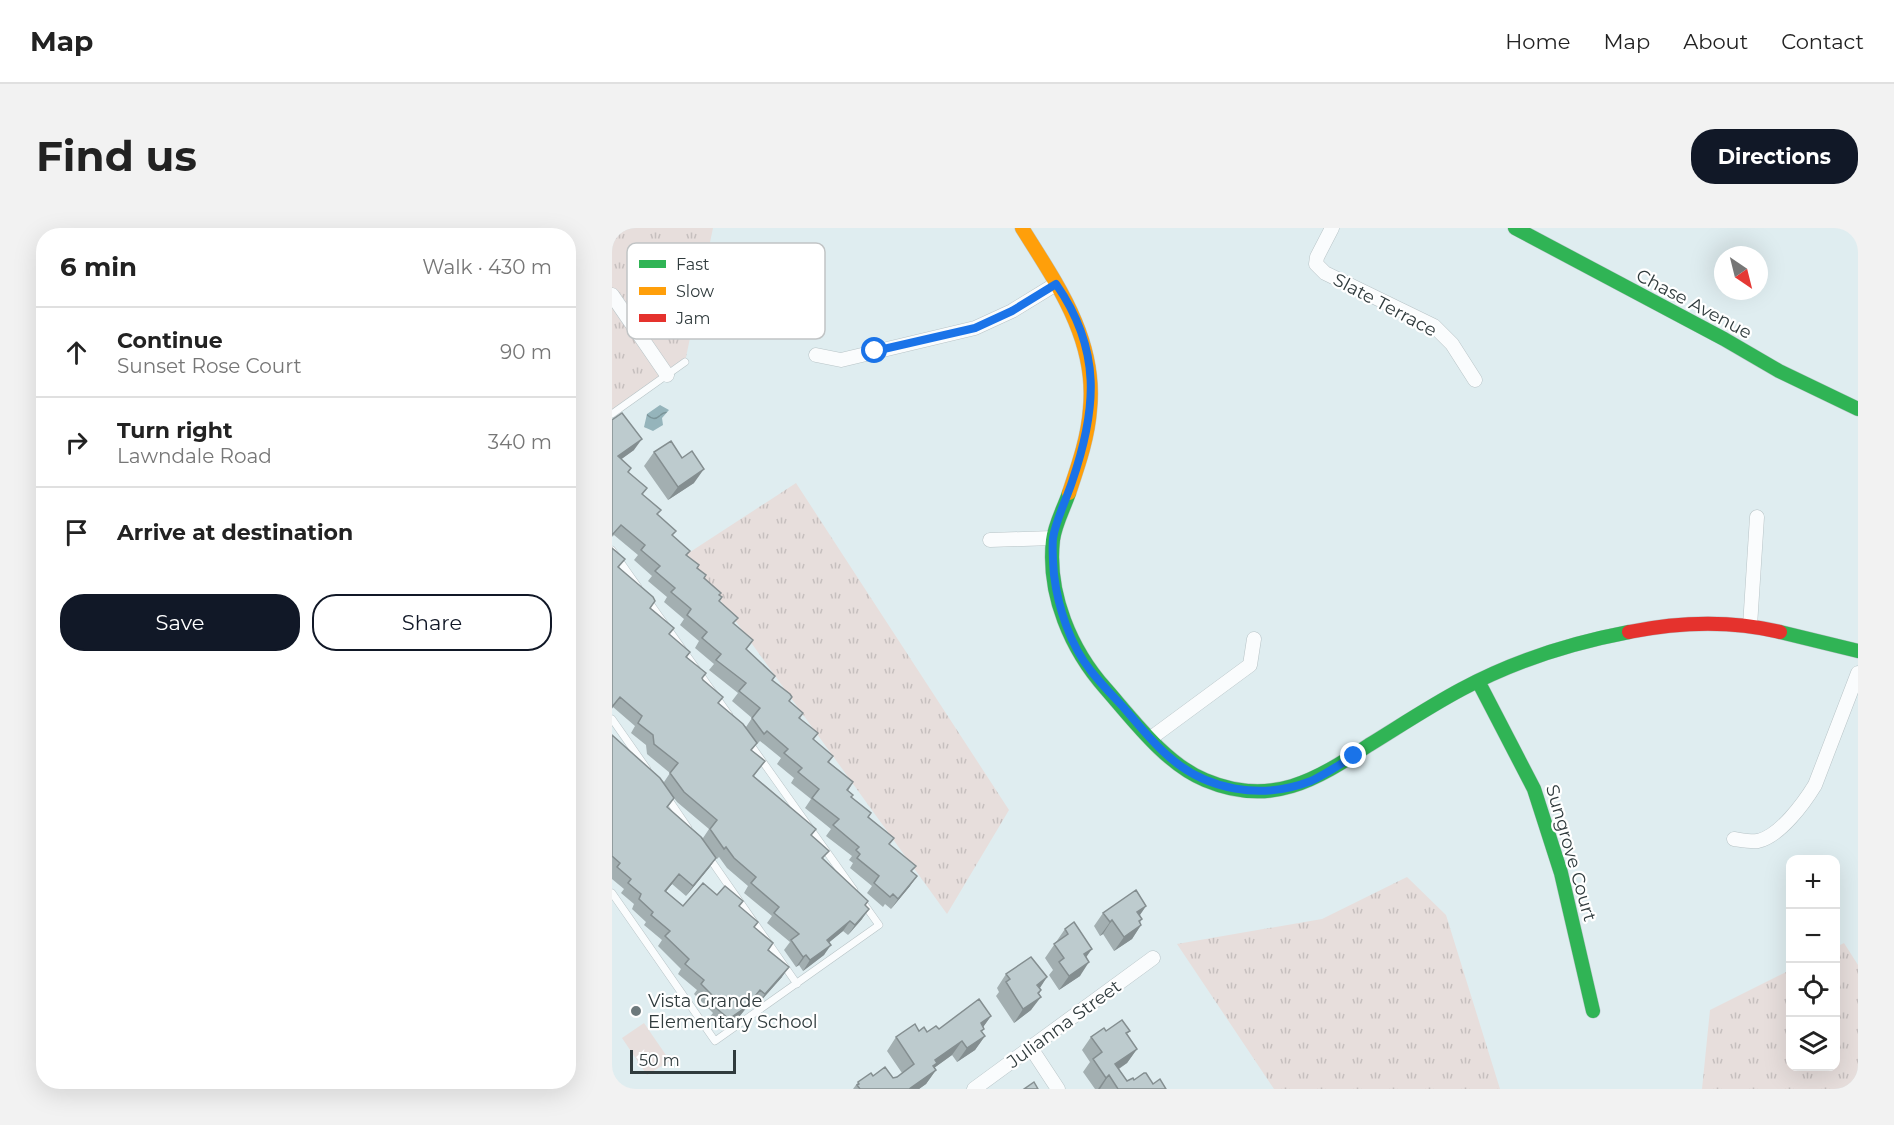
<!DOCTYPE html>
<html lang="en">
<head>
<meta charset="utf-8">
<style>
	body { margin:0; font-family:Montserrat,sans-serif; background:#f2f2f2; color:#222 }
	.controls { position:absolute; right:18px; bottom:18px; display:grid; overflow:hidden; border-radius:12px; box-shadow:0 6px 24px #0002 }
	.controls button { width:54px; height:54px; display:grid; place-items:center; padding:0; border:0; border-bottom:2px solid #e0e0e0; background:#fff; color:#222; font:30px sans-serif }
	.compass { position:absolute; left:1102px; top:18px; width:54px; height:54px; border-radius:50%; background:#fff; box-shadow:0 6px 24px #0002; rotate:145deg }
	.scale { position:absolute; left:18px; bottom:15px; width:106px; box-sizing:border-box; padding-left:6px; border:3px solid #303b3d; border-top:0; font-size:16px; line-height:21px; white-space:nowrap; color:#303b3d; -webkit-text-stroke:4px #fff; paint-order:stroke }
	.stop { position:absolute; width:18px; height:18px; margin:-14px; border:4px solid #1a73e8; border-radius:50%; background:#fff }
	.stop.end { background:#1a73e8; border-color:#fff; box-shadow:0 2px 6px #0008 }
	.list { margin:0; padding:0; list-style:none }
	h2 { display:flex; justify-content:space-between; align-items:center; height:78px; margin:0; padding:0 24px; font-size:26px }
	h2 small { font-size:20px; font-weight:400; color:#767676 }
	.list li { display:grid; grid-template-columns:39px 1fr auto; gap:18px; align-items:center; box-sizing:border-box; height:90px; padding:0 24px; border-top:2px solid #e0e0e0 }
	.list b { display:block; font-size:22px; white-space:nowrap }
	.list p { margin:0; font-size:20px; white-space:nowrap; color:#767676 }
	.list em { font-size:20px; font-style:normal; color:#767676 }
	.actions { display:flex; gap:12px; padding:18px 24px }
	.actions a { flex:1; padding:14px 0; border:2px solid #111827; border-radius:24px; text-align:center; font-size:21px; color:#111827 }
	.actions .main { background:#111827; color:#fff }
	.icon { flex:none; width:33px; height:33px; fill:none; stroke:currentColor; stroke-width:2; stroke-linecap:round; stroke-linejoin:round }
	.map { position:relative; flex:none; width:1246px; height:861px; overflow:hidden; border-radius:24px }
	header { display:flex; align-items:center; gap:36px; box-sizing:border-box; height:84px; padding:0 30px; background:#fff; border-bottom:2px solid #e0e0e0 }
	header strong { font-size:28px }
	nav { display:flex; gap:33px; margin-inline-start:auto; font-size:21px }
	.intro { display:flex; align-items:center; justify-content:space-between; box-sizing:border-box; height:144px; padding:0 36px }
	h1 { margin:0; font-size:42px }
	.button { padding:15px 27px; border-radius:24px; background:#111827; color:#fff; font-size:21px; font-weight:700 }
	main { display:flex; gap:36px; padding:0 36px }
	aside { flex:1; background:#fff; border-radius:24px; box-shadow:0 6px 24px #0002 }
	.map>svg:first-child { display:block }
</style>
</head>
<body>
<header>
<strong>Map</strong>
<nav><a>Home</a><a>Map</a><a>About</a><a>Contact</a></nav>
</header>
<div class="intro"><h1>Find us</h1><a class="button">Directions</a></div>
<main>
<aside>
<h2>6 min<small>Walk · 430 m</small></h2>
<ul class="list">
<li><svg class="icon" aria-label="ahead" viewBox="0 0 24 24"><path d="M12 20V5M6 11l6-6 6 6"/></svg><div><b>Continue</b><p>Sunset Rose Court</p></div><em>90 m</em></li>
<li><svg class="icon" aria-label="right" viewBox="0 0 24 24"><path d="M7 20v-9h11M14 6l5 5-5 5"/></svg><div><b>Turn right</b><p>Lawndale Road</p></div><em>340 m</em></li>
<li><svg class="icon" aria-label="arrive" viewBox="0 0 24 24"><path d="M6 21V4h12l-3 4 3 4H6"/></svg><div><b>Arrive at destination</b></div></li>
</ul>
<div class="actions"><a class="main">Save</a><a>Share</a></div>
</aside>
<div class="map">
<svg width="1246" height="861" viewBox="0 0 1246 861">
	<defs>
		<pattern id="grass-tufts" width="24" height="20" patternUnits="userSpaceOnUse" patternTransform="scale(1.5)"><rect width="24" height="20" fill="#e7dedc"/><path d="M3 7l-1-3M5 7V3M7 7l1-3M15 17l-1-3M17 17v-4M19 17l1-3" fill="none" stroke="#c6bfbe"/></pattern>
		<pattern id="water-waves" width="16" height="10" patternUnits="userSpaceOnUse" patternTransform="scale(1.5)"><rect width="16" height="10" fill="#95b4bb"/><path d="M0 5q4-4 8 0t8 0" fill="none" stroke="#7a9499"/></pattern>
	</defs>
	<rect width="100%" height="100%" fill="#dfedf0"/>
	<path fill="url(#grass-tufts)" d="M0,0H101L73,134L0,186Z
		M184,255L397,582L335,686L75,326Z
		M795,649L834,687L888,861H662L565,716L710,691Z
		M1232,715L1246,737V861H1090L1098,782L1178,742V838H1224V719Z"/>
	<path fill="#e7dedc" d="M32,795L58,833L35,847L10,810Z"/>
	<path fill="url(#water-waves)" d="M48,177L57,182L50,190L51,197L41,203L32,199L35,186Z"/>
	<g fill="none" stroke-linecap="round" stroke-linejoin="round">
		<g stroke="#b8c4c7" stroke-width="8">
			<path id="lane" d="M0,186L73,134
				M0,322L26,359
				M35,371L117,487
				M0,491L35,541
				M136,513L242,662
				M55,569L76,600
				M96,628L185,756
				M0,665L103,813L267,697L252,676"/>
		</g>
		<g stroke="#b8c4c7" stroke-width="15">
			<path id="street" d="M720,0L705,29L704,36L713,45L822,98L840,116L863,152
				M0,67L55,147
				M204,127L229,132L363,100L400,83L444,56
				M378,312L441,310
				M1138,398L1145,289
				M539,510L638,437L642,411
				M1122,611C1129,612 1139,614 1146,613C1168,608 1192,575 1203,557L1246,445
				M419,820L446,861
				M362,861L541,730"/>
		</g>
		<g stroke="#b8c4c7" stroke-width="15">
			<path id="fast" d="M903,0L1112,111L1167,143L1246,181
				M457,265C452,280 443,296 441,312C435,366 459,422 494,461C522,493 554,536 593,552C659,580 704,552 757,517C788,498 818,478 850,461C902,433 959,415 1017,404
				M1168,404L1246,423
				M866,453L922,561L949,645L981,783"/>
		</g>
		<g stroke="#b8c4c7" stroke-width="15">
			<path id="slow" d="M410,0C445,56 485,112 478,181C476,210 466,238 457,265"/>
		</g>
		<g stroke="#b8c4c7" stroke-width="15">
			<path id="jam" d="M1017,404C1067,394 1118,392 1168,404"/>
		</g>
		<use href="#lane" stroke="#fafcfd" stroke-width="7"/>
		<use href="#street" stroke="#fafcfd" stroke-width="14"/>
		<use href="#fast" stroke="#30b455" stroke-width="14"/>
		<use href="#slow" stroke="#ff9f0a" stroke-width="14"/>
		<use href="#jam" stroke="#e5322d" stroke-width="14"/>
	</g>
	<path fill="#a3afb1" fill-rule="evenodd" d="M0,192L22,222L9,231L16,245L35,260L30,267L60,308L78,323L75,327L86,340L92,350L107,367V373L122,396L134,422L163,448L160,452L177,473L191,485L188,490L206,505L201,512L221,528L217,534L241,554L236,563L239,569L256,589L282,610L277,616L300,644L298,658L279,681L273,676L271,679L255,665L260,658L238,640L241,635L237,632L240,628L214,608L219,601L193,580L199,571L179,555L182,550L165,536L169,530L148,513L145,516L144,515L139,522L153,533L142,548L204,601L199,608L217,623L211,630L253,678L250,691L236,707L231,703L217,714L212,727L191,743L187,737L184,739L172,722L178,714L155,695L160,688L132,665L136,658L115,640L107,629L105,631L104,630L97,640L74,668L60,656L54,663L71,678L105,667L131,673L127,678L157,722L170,749L146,776L141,772L127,789L110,801L97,790L101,785L82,766L85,762L66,746L69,741L46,718L50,712L32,697L34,694L20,681L22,676L9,665L12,661L0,651V507L52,554L58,545L35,526L34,517L19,505L23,498L1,479L0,481V320L7,340L38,380L62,400L57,406L78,424L75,429L94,445L90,451L91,452L107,475L134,499L140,490L120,473L126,465L97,442L102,436L83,420L87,413L68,397L72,391L52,374L55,369L36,353L40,348L22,332L26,327L2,307L0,309ZM62,570L65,574L97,601L91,610L55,580Z
		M42,224L70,230L82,255L56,272L32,238Z
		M534,678L528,687L530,691L528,694L529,697L520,711L502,723L491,706L488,708L482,698L491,685Z
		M453,701L474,729L468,748L447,762L437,747L441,742L433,730Z
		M394,746L435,749L427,760L429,762L419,782L402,795L384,768L387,764L385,760Z
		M379,788L371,799L372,801L370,804L373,808L363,822L345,834L340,827L322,840L324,842L314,856L307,861H241L246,854L261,848L281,850L285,849L290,845L275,823L284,809L307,803L315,804Z
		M494,803H518L515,806L525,821L515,835L507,841L515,853L522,852L541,856L554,861H483L471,844L478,834L470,822L479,809Z"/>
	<path fill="#848e90" d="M30,211L22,222L0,238L6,228Z
		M92,241L82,255L56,272L66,259Z
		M104,630L97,640L74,668L81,658Z
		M67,646L60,656L46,673L53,663Z
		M305,648L298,658L279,681L286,671Z
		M534,678L525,691V684Z
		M257,681L250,691L236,707L243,697Z
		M530,691L523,701L529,697L520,711L502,723L512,709Z
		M500,692L491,706L488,708L498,694Z
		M238,693L231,703L208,722L215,712Z
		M219,717L212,727L191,743L198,732Z
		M480,721L470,735L472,726Z
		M194,727L187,737L184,739L191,729Z
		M477,734L468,748L447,762L457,748Z
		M177,739L170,749L146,776L153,766Z
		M435,749L426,763L425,757Z
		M148,762L127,789L110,801L117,791Z
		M429,762L421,774L429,769L419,782L402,795L411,781L426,765Z
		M379,788L369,802V795Z
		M373,808L363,822L345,834L355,820Z
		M350,813L340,827L322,840L324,842L314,856L307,861H297L323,832Z
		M525,821L515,835L497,847L488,861H486L503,836Z"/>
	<path fill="#bdcbce" stroke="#848e90" stroke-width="1.5" d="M10,185L30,211L6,228L19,240L16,244L35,260L30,266L49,282L45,286L64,303L60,307L78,323L74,327L87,337L85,340L94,347L92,350L109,365L107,367L110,369L107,373L126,390L121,395L141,412L134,421L163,448L160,452L178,466L180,469L177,473L191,485L187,490L206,505L201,511L221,528L216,534L241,554L235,562L241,567L239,569L259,585L256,589L282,610L277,616L304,638L299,643L305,648L286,671L281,666L278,669L262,655L267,648L245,630L248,626L244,622L247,619L221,597L227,591L200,570L207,561L186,544L190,540L172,525L176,521L155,503L152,506L140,490L148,480L127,463L134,455L104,432L109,426L90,410L95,404L75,387L79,381L78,380L59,364L63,360L43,343L48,338L29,322L33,317L9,297L0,307V192Z
		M59,213L70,230L80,223L92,241L66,259L42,224Z
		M0,320L13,331L6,339L41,369L43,373L38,380L62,400L57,406L78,424L74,429L94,445L90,450L91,452L111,469L106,475L131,496L145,515L139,522L153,533L141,548L204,601L199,607L217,623L210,630L256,673L253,677L257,681L243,697L238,693L215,712L219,717L198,732L194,727L191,729L179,712L187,706L162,685L167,679L139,655L144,649L122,630L114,619L112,621L98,601L105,592L72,564L58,545L66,535L42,516L41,507L26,495L30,488L8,469L0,479Z
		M0,507L48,550L62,570L55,579L89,609L104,630L81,658L67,646L53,663L71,678L91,655L105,667L113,658L131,673L127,678L146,694L142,699L161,715L156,722L177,739L153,766L148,762L134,779L117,791L104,780L108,775L89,756L92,752L73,736L77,731L53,708L58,703L39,687L41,684L27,671L29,666L16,655L19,651L5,639L8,635L0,628Z
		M524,662L534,678L525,684L530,691L527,693L529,697L512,709L500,692L498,694L491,685Z
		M462,694L480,721L472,726L477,734L457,748L447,734L452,730L442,716L456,706L453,701Z
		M419,729L435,749L425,757L429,762L426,765L429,769L411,781L394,754L398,751L394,746Z
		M367,771L379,788L369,795L372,801L369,803L373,808L355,820L350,813L323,832L325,835L321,838L324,842L297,861H248L245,857L247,856L246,854L259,845L261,848L273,839L281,850L285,849L302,836L284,809L303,796L307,803L312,799L315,804L324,798L327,801Z
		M510,792L518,803L514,805L525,821L503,836L515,853L521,850L522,852L532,845H534L541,856L548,851L554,861H506L497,847L494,850L481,831L490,824L479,809L492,800L494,803Z
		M422,854L426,861H412Z"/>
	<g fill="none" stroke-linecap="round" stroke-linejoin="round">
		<path stroke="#1a73e8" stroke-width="8" d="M263,123L363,100L400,83L444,56C490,122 485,181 460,254C454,272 444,292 441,310C440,322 441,335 442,347C446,379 458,417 479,443C489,456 501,468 512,480C526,496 539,513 555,527C594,563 650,572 699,553C714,546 728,536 742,528"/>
	</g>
	<circle fill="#6d797c" stroke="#fff" stroke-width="2" cx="24" cy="783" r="6"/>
	<g text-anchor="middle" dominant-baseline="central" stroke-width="4.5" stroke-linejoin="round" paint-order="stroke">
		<g font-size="18" fill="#303b3d" stroke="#fff">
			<text transform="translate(1082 76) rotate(28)">Chase Avenue</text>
			<text transform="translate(773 77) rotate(28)">Slate Terrace</text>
			<text transform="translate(959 625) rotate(74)">Sungrove Court</text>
			<text transform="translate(452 796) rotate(-36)">Julianna Street</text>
		</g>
		<g font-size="18" fill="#303b3d" stroke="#fff" text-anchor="start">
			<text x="36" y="773">Vista Grande<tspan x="36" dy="21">Elementary School</tspan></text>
		</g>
	</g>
	<rect x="15" y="15" width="198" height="96" rx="9" fill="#fff" stroke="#c1c4c5" stroke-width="1.5"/>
	<rect x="27" y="32" width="27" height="8" fill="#30b455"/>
	<rect x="27" y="59" width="27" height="8" fill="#ff9f0a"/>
	<rect x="27" y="86" width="27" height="8" fill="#e5322d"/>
	<g font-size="16" fill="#303b3d">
		<text x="64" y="42">Fast</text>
		<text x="64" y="69">Slow</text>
		<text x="64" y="96">Jam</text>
	</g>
</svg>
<div class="controls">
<button>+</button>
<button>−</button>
<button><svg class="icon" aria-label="locate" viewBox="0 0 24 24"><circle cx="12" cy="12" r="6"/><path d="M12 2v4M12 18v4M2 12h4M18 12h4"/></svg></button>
<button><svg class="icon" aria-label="layers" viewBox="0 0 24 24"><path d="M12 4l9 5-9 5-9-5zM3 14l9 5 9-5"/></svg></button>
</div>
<svg class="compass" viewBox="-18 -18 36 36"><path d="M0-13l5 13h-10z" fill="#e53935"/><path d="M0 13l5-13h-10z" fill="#767676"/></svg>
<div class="scale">50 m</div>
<div class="stop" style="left:263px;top:123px"></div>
<div class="stop end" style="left:742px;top:528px"></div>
</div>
</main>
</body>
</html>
